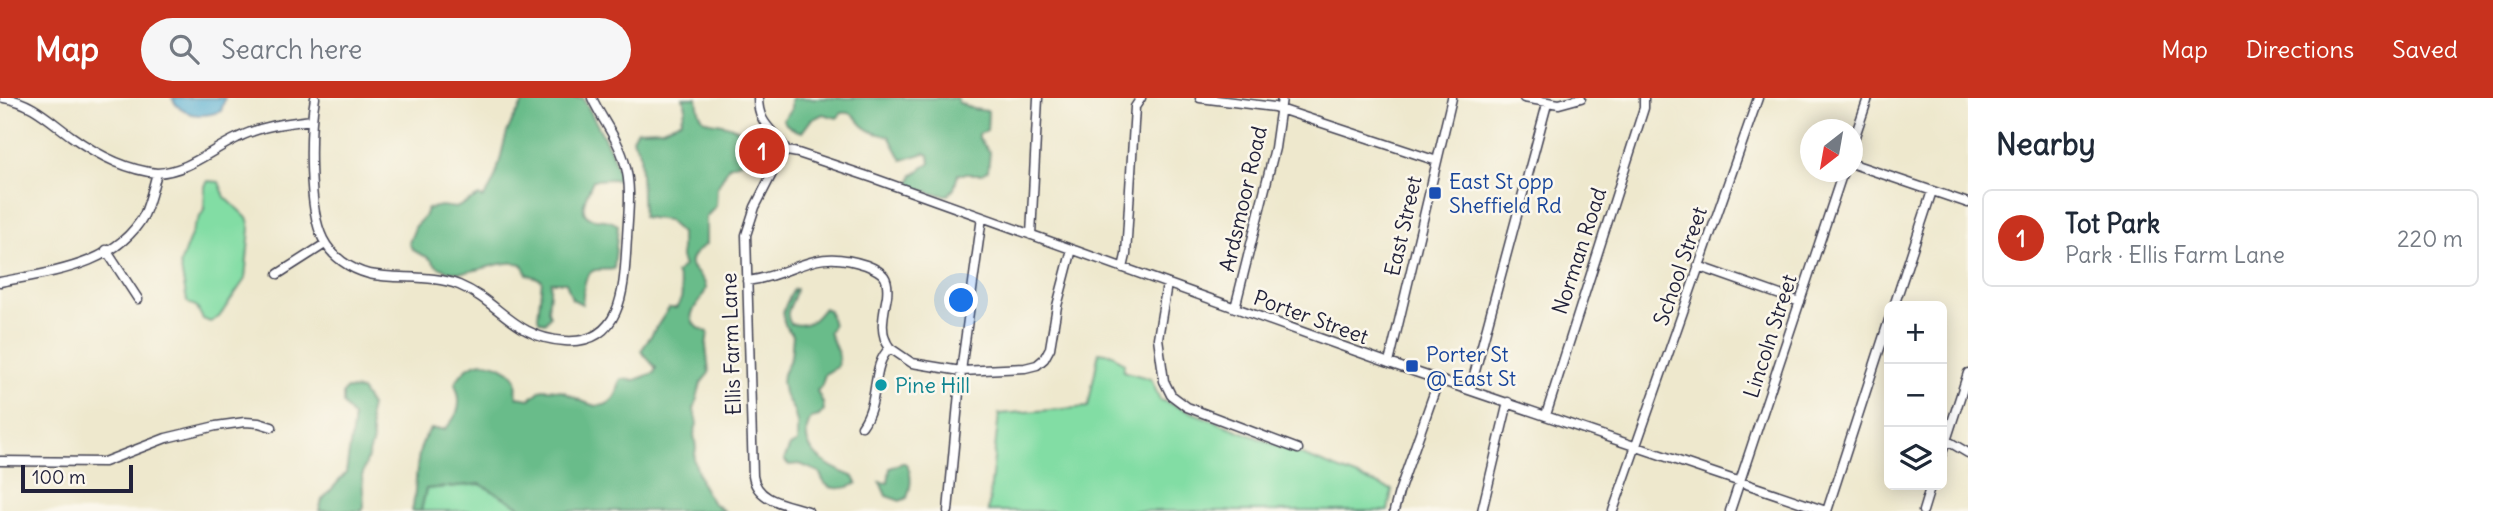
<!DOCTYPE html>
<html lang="en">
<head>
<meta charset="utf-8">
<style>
	body { margin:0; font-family:Delius,sans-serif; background:#f6f6f7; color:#1f2937 }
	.controls { position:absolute; right:21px; bottom:21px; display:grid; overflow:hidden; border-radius:10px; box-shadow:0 4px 18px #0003 }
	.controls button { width:63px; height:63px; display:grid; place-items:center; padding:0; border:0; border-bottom:2px solid #e0e1e3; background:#fff; color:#1f2937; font:35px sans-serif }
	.compass { position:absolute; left:1800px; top:21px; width:63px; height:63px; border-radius:50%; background:#fff; box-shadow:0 4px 18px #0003; rotate:211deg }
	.scale { position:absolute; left:21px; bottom:18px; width:112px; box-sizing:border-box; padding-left:7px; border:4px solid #22223b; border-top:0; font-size:19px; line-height:24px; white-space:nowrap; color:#22223b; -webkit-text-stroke:5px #fbf7ec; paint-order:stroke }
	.you { position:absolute; left:962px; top:203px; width:24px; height:24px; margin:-18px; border:5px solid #fff; border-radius:50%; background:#1a73e8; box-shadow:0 0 0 10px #1a73e833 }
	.badge { display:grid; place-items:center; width:46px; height:46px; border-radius:50%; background:#c8321e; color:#fff; font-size:23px; font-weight:700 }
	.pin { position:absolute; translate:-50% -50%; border:4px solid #fff; box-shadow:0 2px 7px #0006 }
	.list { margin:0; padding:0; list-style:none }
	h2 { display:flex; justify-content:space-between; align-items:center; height:91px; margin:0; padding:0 28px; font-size:30px }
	h2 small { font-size:23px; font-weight:400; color:#747a83 }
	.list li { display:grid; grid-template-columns:46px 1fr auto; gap:21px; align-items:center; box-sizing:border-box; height:98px; margin:0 14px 14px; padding:0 14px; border:2px solid #e0e1e3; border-radius:10px }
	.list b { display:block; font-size:26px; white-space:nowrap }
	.list p { margin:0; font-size:23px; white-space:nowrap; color:#747a83 }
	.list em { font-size:23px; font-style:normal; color:#747a83 }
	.icon { flex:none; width:38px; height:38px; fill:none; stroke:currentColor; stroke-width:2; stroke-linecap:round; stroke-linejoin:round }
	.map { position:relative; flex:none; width:1968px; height:413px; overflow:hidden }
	header { display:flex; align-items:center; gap:42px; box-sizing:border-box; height:98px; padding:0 35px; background:#c8321e; color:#fff }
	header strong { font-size:33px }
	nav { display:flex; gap:38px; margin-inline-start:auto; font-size:24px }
	.search { width:490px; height:63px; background:#f6f6f7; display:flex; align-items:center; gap:18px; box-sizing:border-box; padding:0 24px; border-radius:38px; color:#747a83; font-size:26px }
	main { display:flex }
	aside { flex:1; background:#fff }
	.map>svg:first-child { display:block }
</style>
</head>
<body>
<header>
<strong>Map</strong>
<div class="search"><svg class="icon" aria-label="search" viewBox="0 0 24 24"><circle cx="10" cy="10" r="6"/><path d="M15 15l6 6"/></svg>Search here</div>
<nav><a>Map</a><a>Directions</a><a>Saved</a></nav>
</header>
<main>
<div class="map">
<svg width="1968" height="413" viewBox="0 0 1968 413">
	<rect width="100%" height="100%" fill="#fbf7ec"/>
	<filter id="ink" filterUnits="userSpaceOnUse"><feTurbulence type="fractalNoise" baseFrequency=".0143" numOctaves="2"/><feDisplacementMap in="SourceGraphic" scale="14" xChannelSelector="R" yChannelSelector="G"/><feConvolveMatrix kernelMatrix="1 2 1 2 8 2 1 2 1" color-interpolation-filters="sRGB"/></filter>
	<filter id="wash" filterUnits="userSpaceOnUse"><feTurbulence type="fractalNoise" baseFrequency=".00686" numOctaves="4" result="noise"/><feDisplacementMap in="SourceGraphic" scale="28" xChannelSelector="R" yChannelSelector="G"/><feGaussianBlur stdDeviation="1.57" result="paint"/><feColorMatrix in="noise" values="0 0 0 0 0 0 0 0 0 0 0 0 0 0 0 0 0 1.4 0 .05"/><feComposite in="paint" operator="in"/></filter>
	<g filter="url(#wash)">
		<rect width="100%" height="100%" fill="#eee8cd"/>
		<path fill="#82dda4" stroke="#528070" stroke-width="2" d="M208,83L219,84L225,99L248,121L250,131L245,181L219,219L210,224L203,221L196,208L190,206L187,203L180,166L194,129L204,112L205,88Z
			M1099,254L1112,256L1124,266L1123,273L1151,281L1160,302L1392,392L1388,413H988L999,316L1088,309Z
			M480,386L528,413H421L426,391Z"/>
		<path fill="#69bc8a" stroke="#466f62" stroke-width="2" d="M525,0H583L610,51L621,81L619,83L613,81L593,82C589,93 573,118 595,121C605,122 610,122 618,127L614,171C608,172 600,171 595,172C582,176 584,196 582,206L572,201L566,184H551L548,212L550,218L545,225L539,223L538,219L542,182L527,176L522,166C492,159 468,186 437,168C434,166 433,163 430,161C422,155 413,156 409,145L416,127L424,119L427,111L441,108L456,110L479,98L482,100L484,99C499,81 500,56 507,35C511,22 520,13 525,0Z
			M683,0H697C700,32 709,20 732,29C741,32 750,38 758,43L756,58L729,68L717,90L716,108L706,119V146C672,171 705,172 706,190C706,202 672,221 708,234L706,248L709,275L701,285L694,311L697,326L694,336L696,350L694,362L702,387L712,404L724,413H528L480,386L426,391L421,413H412C418,390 413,348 431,331H445C459,317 463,305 455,286C465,267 480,259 500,268C505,270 512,274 514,278C519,284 515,292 517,299L530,301L542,291C549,291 557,291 564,294C577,300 603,320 616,297C619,292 618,286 621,281L635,282L654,275L656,270L641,253L669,210H676C686,198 681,188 676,175L684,168L681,160V135L667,122L643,119L640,54L632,40L637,32L662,31L681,23L686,9Z
			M793,0H958V4L973,11L988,13L987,33L979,36V41L990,54L988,72L982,76H958L954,91L948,97L935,96L909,88L913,77L930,65L929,57L925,55L902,62L889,38C880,37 873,35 866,30C856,23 856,13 842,15L837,20L823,16L811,22L802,34C794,32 787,29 783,22L791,12V2Z
			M794,191H796C795,204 782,214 791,226C810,229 813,223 824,210L829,213L833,227L829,234L839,258L837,269L825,276L822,287L817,293L823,305L824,312L819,318L811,320C794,352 830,370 854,379L857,385C850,390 830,394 824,384C822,381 821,377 819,374L800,366L789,367L784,362L790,348L797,344V325L794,313L784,295L782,284L783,276L791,259L793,237C776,221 784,208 794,191Z
			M346,291L361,292L371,308L369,317L373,343L362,378L364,408L362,413H319L322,402L346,375L353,327V319L343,306V295Z
			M902,365H905C913,375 911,389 907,400L900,403L886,398L880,384L888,385L890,370Z"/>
		<path fill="#51abcf" stroke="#3a6685" stroke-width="2" d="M172,0H225L221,13C203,20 181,19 172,0Z"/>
	</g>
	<g filter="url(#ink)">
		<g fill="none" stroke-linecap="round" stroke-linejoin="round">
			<g stroke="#414051" stroke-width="11">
				<path id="minor" d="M315,0C309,33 308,112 323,141C332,159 350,171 369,176C398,182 432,176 459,187C500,204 514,240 565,243C626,247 624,182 627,140C628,116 632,90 625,66C619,42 602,22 592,0
					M758,0C758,28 775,32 787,53
					M1200,0L1274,9L1437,63
					M1524,0L1559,6L1581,0
					M1853,44L1868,0
					M787,53L798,55L873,80L1389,265L1826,413
					M787,53L781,58L755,109L746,137L753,378C757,404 787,406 808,413
					M1853,66L1968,105
					M157,75C189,73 209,53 237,40C260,28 286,25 312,22
					M1031,137L1038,0
					M106,152L138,201
					M1698,168L1800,204
					M1123,170L1126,157L1135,9L1141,0
					M278,176L325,146
					M747,183C796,177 812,148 866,167C884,174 889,179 887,198C884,215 878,235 890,250C870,268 881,302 862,328
					M0,184C50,174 116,168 144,117C150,104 153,89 157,75C126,72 96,56 71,38C49,22 31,4 4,0
					M1167,186L1158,240L1164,283L1171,297L1187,309L1298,351
					M1894,208L1932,93
					M1235,210L1275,50L1282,0
					M890,250L912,265L961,273L1025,270L1037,267L1044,261L1050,250L1057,208L1072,151
					M1389,265L1452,0
					M1470,292L1547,6
					M1546,317L1644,10V0
					M1946,342L1968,355
					M1942,355L1968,275
					M0,363L104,364L166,340L216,328L245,324L259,325L272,329
					M948,413L961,273L982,119
					M1394,413L1399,394L1439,281
					M1482,413L1508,304
					M1613,413L1758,0
					M1730,413L1843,74
					M1827,413L1889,222
					M1923,413L1931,387"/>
			</g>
			<use href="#minor" stroke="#fff" stroke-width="8"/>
		</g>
	</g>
	<g fill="#1a4fb4" stroke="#fbf7ec" stroke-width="2.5">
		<rect x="1428" y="88" width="14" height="14" rx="3.5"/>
		<rect x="1405" y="261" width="14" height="14" rx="3.5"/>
	</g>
	<circle fill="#0f9aa8" stroke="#fbf7ec" stroke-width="2.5" cx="881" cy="287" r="7"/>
	<g text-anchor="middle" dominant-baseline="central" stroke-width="5" stroke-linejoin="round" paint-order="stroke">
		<g font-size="21" fill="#164399" stroke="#fbf7ec" text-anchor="start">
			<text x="1449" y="83">East St opp<tspan x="1449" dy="24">Sheffield Rd</tspan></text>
			<text x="1426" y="256">Porter St<tspan x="1426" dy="24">@ East St</tspan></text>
		</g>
		<g font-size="21" fill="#22223b" stroke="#fbf7ec">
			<text transform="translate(1243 101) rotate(-77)">Ardsmoor Road</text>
			<text transform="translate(1403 128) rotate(-77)">East Street</text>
			<text transform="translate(1579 153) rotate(-72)">Norman Road</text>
			<text transform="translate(1680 168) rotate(-71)">School Street</text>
			<text transform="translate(1311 219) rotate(20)">Porter Street</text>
			<text transform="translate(1770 238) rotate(-72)">Lincoln Street</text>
			<text transform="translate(731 246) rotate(-92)">Ellis Farm Lane</text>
		</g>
		<g font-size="21" fill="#0d838f" stroke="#fbf7ec" text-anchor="start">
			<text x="895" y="287">Pine Hill</text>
		</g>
	</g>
</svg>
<div class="controls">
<button>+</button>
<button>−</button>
<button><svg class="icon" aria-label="layers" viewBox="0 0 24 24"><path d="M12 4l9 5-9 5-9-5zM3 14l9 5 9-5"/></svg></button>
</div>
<svg class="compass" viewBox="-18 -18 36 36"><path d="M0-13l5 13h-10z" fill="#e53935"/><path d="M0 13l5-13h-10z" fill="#747a83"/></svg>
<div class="scale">100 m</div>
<div class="you"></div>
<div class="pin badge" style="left:762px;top:53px">1</div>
</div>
<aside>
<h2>Nearby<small></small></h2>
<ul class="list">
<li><span class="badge">1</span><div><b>Tot Park</b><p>Park · Ellis Farm Lane</p></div><em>220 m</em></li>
</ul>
</aside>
</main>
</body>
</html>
